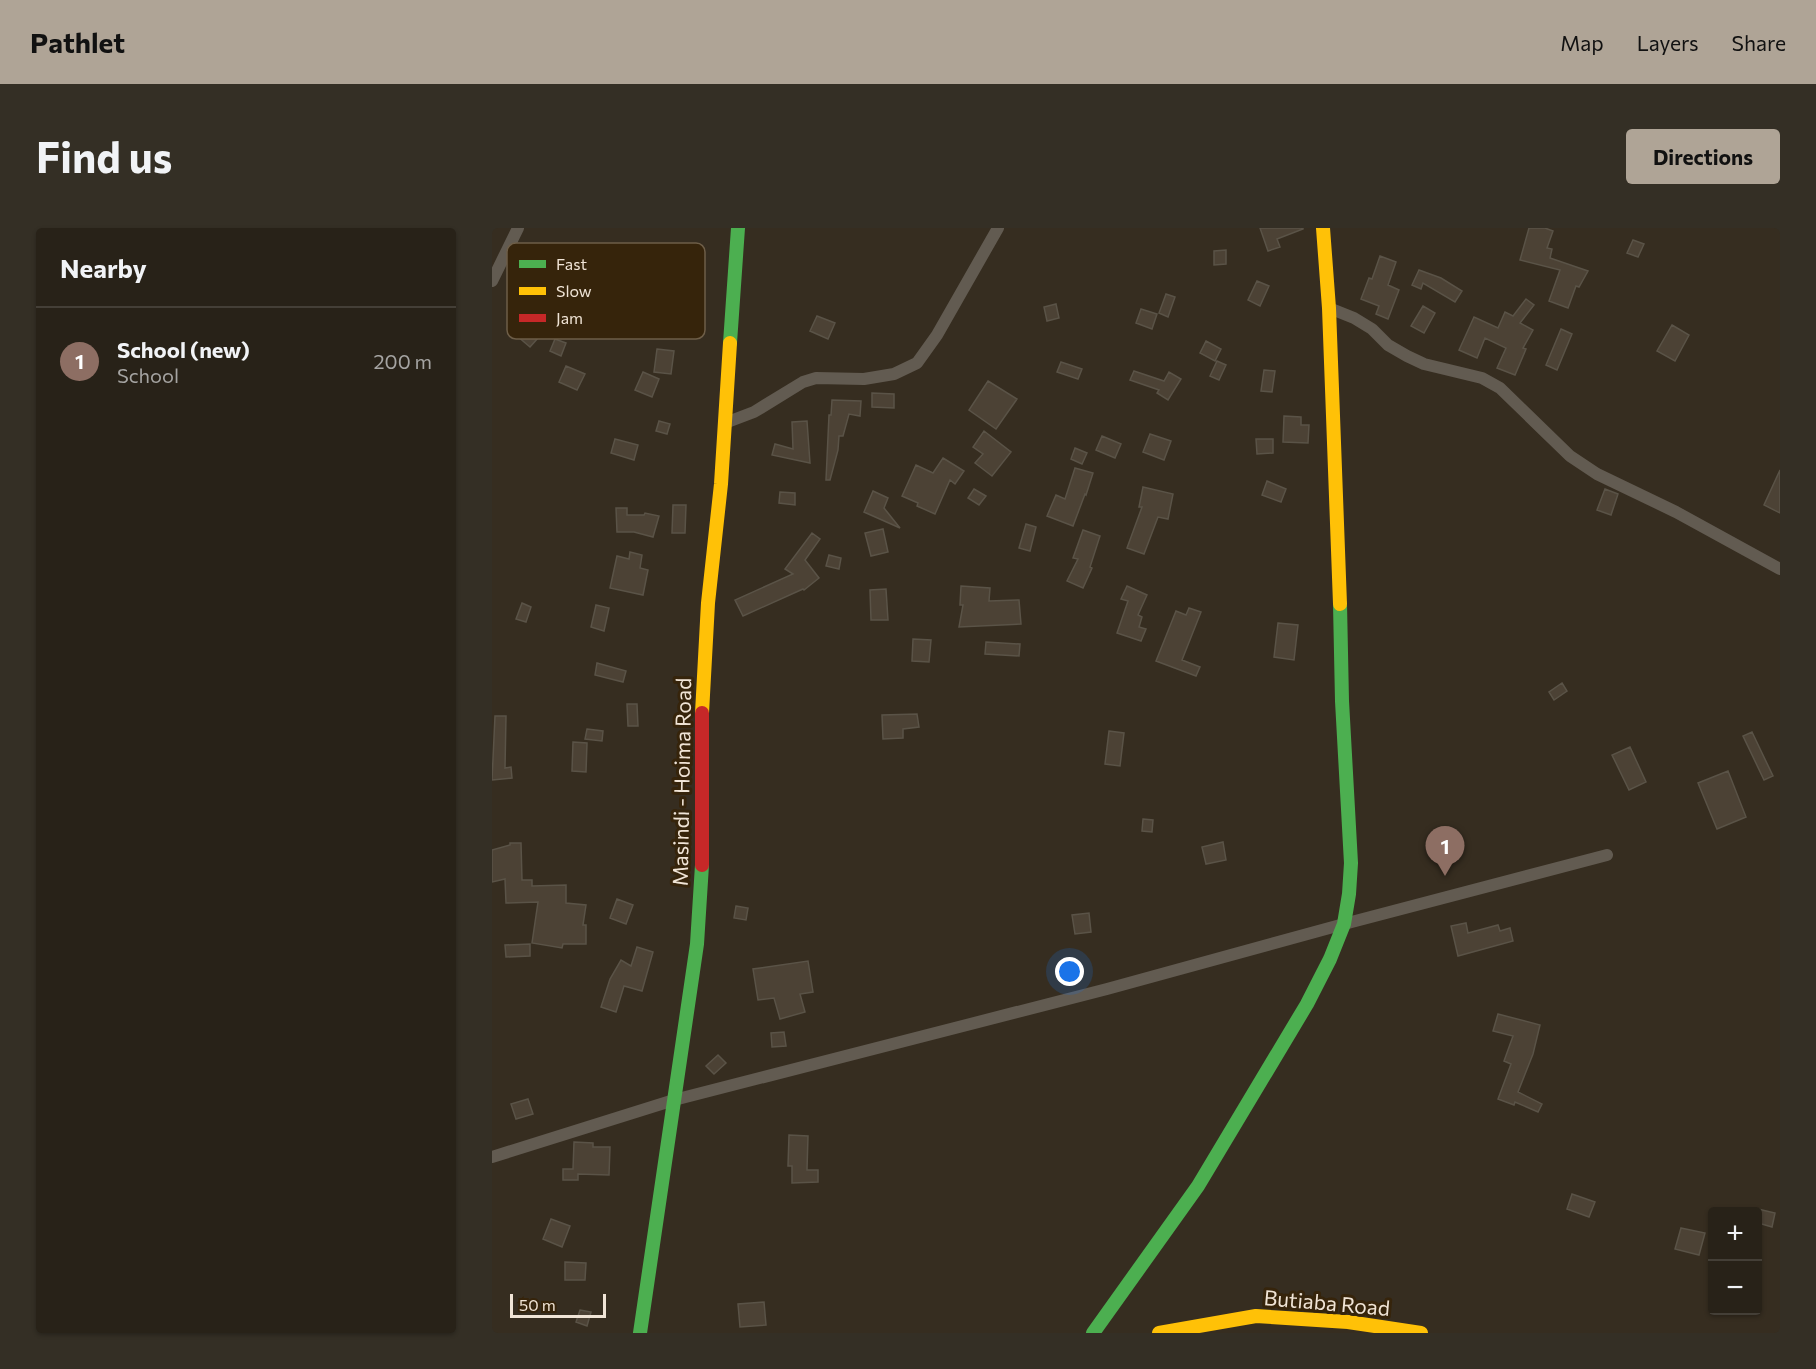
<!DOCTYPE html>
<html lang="en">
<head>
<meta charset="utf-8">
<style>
	body { margin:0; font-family:Commissioner,sans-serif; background:#342f25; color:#f1f3f6 }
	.controls { position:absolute; right:18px; bottom:18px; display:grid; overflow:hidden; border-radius:6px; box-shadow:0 2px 4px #0004 }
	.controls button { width:54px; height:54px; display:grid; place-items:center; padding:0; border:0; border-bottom:2px solid #443f37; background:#282218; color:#f1f3f6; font:30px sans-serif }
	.scale { position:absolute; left:18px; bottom:15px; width:96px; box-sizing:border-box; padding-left:6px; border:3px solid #f0e4d6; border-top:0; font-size:16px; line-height:21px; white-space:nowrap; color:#f0e4d6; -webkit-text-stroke:4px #36240b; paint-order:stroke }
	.you { position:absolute; left:578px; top:744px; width:21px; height:21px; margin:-15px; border:4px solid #fff; border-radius:50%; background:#1a73e8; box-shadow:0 0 0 9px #1a73e833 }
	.badge { display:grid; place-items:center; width:39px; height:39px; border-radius:50%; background:#afa496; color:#fff; font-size:20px; font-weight:700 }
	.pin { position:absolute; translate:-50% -50px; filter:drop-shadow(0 2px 3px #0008) }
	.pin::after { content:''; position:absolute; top:32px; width:21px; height:18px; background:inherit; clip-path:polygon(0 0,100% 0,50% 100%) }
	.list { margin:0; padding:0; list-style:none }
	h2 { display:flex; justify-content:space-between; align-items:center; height:78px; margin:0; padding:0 24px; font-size:26px }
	h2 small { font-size:20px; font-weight:400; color:#a5a4a2 }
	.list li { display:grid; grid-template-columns:39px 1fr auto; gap:18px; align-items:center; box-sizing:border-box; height:108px; padding:0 24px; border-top:2px solid #443f37 }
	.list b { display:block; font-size:22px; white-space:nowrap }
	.list p { margin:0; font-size:20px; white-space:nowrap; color:#a5a4a2 }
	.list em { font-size:20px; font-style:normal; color:#a5a4a2 }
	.map { position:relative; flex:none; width:1288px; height:1105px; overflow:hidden; border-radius:6px }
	header { display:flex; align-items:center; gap:36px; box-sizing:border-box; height:84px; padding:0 30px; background:#afa496; color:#111 }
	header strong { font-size:28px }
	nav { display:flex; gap:33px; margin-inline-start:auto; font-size:21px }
	.intro { display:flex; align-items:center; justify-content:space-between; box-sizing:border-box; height:144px; padding:0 36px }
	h1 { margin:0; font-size:42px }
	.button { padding:15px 27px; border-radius:6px; background:#afa496; color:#111; font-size:21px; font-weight:700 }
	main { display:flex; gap:36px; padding:0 36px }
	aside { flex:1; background:#282218; border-radius:6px; box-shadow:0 2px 4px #0004 }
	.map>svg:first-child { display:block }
</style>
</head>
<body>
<header>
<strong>Pathlet</strong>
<nav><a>Map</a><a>Layers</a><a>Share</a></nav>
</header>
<div class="intro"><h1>Find us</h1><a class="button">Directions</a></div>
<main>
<aside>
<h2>Nearby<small></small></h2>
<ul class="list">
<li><span class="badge" style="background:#8d6e63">1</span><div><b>School (new)</b><p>School</p></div><em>200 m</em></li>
</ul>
</aside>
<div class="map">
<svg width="1288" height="1105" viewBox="0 0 1288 1105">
	<rect width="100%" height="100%" fill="#362d20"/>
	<path fill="#4c4235" stroke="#5a5347" stroke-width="1.5" d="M768,0H811V1L785,11L788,19L776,23Z
		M1037,0H1053L1061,3L1055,20L1060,21L1058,30L1096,43L1087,59L1084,58L1076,80L1057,73L1068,42L1028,32Z
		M1141,12L1152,16L1146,29L1135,25Z
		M734,22V36L722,37V23Z
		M888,28L904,34L896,57L907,62L896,91L884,86L887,78L869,71L877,50L880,51Z
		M927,42L949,50L970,63L963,74L931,55L929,61L920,57Z
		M765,53L777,58L768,78L756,72Z
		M674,66L683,69L676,89L667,85Z
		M1034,71L1042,77L1028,95L1041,102L1031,120L1034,121L1023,147L1005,140L1014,120L993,110L985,130L967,122L982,89L1006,100L1013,84L1021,88Z
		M564,76L567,90L555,93L552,79Z
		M931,78L943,85L932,105L919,98Z
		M649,81L665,86L660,101L644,95Z
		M325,88L343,95L336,111L318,103Z
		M1180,97L1197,107L1183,133L1165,123Z
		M33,99L46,110L38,119L25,108Z
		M1069,101L1080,106L1065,142L1054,137Z
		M63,111L74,115L69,128L58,123Z
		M714,113L729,121L723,133L708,125Z
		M165,121L182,123L179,146L162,144Z
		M725,133L734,137L727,152L718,148Z
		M569,134L590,141L586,151L565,144Z
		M74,138L93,146L85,162L67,154Z
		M772,142L783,143L780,164L769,163Z
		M642,143L672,153L677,144L689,151L676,172L665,165L667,162L638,152Z
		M151,144L167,151L160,169L143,162Z
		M496,153L525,171L504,201L477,182Z
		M380,165L402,166V180L380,179Z
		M340,172L369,173L368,188L357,186L351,208H347L346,222L338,252H334L337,187H339Z
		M792,188L809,189V197H817L816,215L791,214Z
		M167,193L178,196L175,206L164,203Z
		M315,193L318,235L280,227L283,216L301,221L300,194Z
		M492,203L519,224L500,248L483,235L491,226L481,219Z
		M658,206L679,213L672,232L651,224Z
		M610,208L629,216L623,230L604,222Z
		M123,211L146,217L142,232L119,225Z
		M764,211H781V225L765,226Z
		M583,220L595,225L590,236L579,231Z
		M451,230L472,243L463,256L458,252L443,286L425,278L426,275L410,268L424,237L441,245Z
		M583,240L601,245L594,267L593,266L581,298L555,288L564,267L573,271Z
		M1288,242V285L1272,277Z
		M775,253L794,261L789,274L770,267Z
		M651,259L681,266L676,291L666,289L652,326L635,320L650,279H647Z
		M482,261L494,268L487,277L476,270Z
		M1113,261L1126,266L1119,287L1105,282Z
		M381,263L396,270L392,280L408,300L372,284Z
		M288,264L303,265V277L287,275Z
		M181,277H194L193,305H180Z
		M124,280H135V287H152L153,285L167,288L161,309L142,304H125Z
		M534,296L544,299L538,323L527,320Z
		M391,301L396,324L379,328L373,305Z
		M591,302L608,308L598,339L600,340L591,360L575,353L586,331L581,330Z
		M320,305L328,311L313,332L327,350L312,362L311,361L251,388L243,372L301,346L293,341Z
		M138,324L150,327L148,340L156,342L151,367L118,360L125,328L137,331Z
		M337,327L349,330L347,341L334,338Z
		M469,358L498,360L497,373L527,372L529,396L467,399L471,377H468Z
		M635,358L655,367L646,387L650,389L647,399L654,401L649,413L625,405L636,373L629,371Z
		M394,361L396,392H379L378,362Z
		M30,375L39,379L34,394L24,391Z
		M104,377L117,380L112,403L99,399Z
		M697,380L709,384L690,432L708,439L704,448L664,433L684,383L694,387Z
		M786,395L806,397L802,432L782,429Z
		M421,411L439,412L437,434L420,433Z
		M494,414L528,416L527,428L493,426Z
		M105,435L134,443L131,454L103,447Z
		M1070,455L1075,463L1062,472L1057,464Z
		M135,476H145L146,498H136Z
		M425,486L427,499L411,501V510L391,511L390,487Z
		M3,488H14L13,540L19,539L20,550L0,552Z
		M95,501L111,503L110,513L93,511Z
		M617,503L632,505L628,538L613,536Z
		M1260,504L1281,548L1272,552L1251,508Z
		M81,514L95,515L94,544L80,543Z
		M1138,519L1154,554L1137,562L1120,527Z
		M1236,543L1254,589L1225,601L1206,555Z
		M651,591L661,592L660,604L650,603Z
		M731,614L734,632L714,636L710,619Z
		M18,615H29L30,652H40V658L74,657V675L94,677L91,697H94V716H71L70,720L40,715L46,674L14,675L13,651L0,654V622L18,617Z
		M125,671L141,677L134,696L118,690Z
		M244,678L256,680L254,692L242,690Z
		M597,685L599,704L583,706L580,687Z
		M974,695L976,705L1006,697L1008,703L1018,700L1021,713L966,728L959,698Z
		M38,716V728L14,729L13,717Z
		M145,719L161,724L150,763L132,758L124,784L109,779L118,751L129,732L139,738Z
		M316,733L321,764L308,766L313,784L288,791L282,770L266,772L261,741Z
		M1006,786L1048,797L1041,826L1026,864L1050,876L1046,884L1023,874L1022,877L1006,871L1019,836L1012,833L1021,808L1001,803Z
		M292,804L294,818L280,819L279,805Z
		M226,827L234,835L222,846L214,838Z
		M36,871L41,886L24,891L19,876Z
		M297,907L316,908L315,942H326V954L300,955V938H296Z
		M82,914L101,915V919H118L117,947L86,946V952H71V941H81Z
		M1080,966L1103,974L1097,989L1075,981Z
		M1266,981L1283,985L1280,999L1266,995Z
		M59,991L78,998L70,1019L51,1011Z
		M1189,1000L1213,1005L1207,1027L1183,1021Z
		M73,1034L94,1035L93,1052H73Z
		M272,1074L274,1097L248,1099L246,1076Z
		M88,1082L99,1084L95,1098L84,1094Z"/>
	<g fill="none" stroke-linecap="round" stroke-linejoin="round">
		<path stroke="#625b51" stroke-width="12" d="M0,53L26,0
			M837,80L862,90L880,101L896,117L915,128L932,136L990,150L1008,160L1078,228L1105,246L1184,284L1288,341
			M233,195L262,184L311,154L324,150L372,151L402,146L425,135L445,107L506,0
			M0,929L182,872L615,761L852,696L1115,627"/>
		<path stroke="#4caf50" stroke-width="14" d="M238,115L246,0
			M148,1105L205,716L210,637
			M601,1105L706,958L815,776L838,731L852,696L857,666L859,635L850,473L848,376"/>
		<path stroke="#ffc107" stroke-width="14" d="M831,0L837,80L848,376
			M210,485L216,375L229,256L238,115
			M667,1105L764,1088L856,1094L929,1105"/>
		<path stroke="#c62828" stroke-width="14" d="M210,485V637"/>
	</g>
	<g text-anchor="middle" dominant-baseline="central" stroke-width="6" stroke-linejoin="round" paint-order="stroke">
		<g font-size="21" fill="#f0e4d6" stroke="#36240b">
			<text transform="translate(189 554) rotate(-89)">Masindi - Hoima Road</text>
			<text transform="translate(835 1074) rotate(5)">Butiaba Road</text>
		</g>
	</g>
	<rect x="15" y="15" width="198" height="96" rx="9" fill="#36240b" stroke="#6e5e48" stroke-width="1.5"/>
	<rect x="27" y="32" width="27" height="8" fill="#4caf50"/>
	<rect x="27" y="59" width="27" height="8" fill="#ffc107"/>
	<rect x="27" y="86" width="27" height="8" fill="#c62828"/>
	<g font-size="16" fill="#f0e4d6">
		<text x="64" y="42">Fast</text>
		<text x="64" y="69">Slow</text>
		<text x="64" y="96">Jam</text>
	</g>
</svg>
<div class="controls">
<button>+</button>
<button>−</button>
</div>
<div class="scale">50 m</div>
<div class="you"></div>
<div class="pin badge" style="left:953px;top:648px;background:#8d6e63">1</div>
</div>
</main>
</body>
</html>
